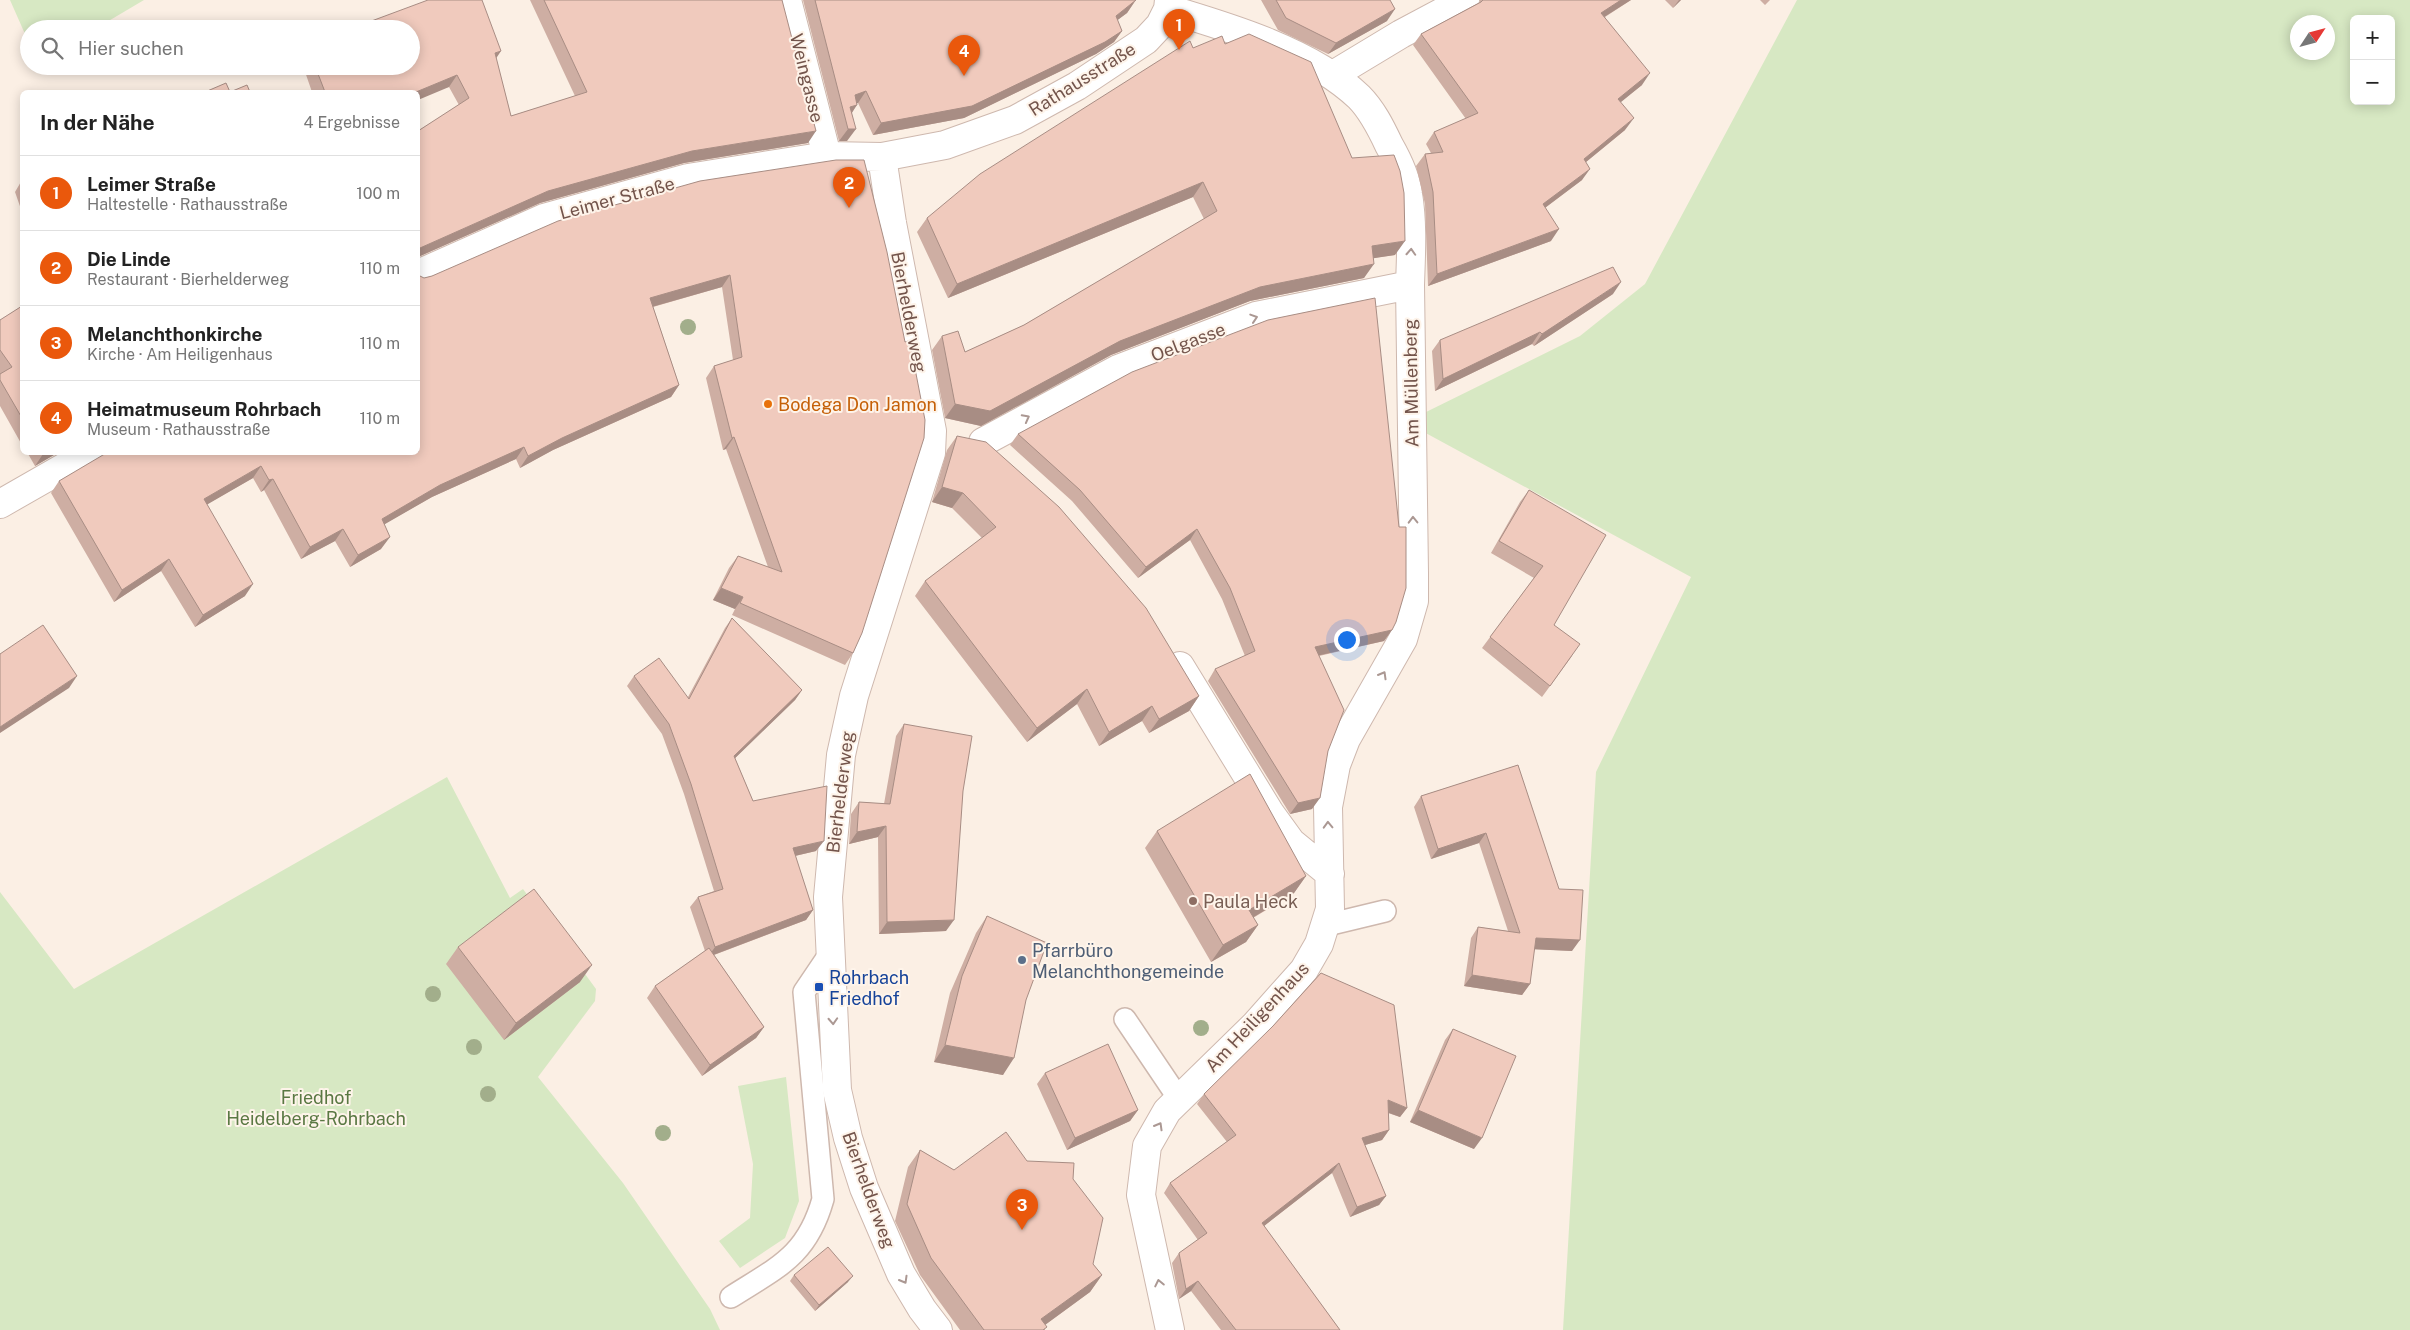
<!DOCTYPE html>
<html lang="de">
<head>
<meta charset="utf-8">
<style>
	body { margin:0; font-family:"Public Sans",sans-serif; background:#f2f2f2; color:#222 }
	.controls { position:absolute; right:15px; top:15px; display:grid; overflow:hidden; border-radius:8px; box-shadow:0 2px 12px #0003 }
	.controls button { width:45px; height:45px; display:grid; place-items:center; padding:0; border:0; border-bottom:1px solid #e0e0e0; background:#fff; color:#222; font:25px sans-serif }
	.compass { position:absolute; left:2290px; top:15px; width:45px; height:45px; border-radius:50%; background:#fff; box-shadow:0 2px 12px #0003; rotate:54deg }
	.you { position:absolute; left:1346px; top:639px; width:18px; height:18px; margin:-12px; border:4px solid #fff; border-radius:50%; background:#1a73e8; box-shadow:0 0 0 8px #1a73e833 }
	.badge { display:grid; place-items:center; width:32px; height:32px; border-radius:50%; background:#ea580c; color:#fff; font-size:16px; font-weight:700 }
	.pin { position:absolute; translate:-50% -41px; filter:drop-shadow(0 1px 2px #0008) }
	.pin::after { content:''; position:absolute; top:26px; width:18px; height:15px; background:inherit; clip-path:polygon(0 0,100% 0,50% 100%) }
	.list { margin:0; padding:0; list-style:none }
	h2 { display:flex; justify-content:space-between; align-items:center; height:65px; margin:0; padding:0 20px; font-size:21px }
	h2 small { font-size:16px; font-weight:400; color:#767676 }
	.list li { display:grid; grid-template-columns:32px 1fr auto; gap:15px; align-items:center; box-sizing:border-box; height:75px; padding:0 20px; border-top:1px solid #e0e0e0 }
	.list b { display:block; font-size:19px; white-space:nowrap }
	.list p { margin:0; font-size:16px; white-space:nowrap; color:#767676 }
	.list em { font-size:16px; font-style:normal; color:#767676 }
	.icon { flex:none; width:28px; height:28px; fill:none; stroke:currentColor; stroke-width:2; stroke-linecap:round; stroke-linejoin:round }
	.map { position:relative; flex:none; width:2410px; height:1330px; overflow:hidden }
	.search { position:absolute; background:#fff; box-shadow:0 2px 12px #0003; left:20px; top:20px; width:400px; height:55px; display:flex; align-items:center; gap:12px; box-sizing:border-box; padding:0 18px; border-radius:28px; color:#767676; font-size:19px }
	.panel { position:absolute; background:#fff; box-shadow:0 2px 12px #0003; left:20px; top:90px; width:400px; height:365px; border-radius:8px }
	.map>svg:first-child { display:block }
</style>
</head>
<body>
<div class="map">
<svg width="2410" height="1330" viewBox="0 0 2410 1330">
	<rect width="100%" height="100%" fill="#fbefe4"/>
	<path fill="#d7e8c3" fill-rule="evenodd" d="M10,0H144L95,29H29V43Z
		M1797,0H2410V1330H1563L1596,772L1691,577L1422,431V414L1580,336L1645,284ZM2354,19H2391V101H2354ZM2298,22H2328V52H2298Z
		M447,777L510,898L523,889L596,989L595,1001L538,1077L623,1183L710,1309L720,1330H0V892L74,989Z
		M786,1077L799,1201L785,1238L740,1268L719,1241L750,1218L753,1164L738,1086Z"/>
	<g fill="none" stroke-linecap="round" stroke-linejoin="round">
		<g stroke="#ceb8ae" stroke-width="24">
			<path id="service" d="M1327,925L1385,911
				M1125,1019L1179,1099
				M731,1297C778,1267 807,1256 823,1199L804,992L829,955"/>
		</g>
		<g stroke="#ceb8ae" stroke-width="30">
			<path id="minor" d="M787,0L827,156
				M1168,9C1229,27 1312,52 1359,97C1372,110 1381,128 1389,145C1397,159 1406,177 1408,194C1413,224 1411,255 1410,285L1414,573V601L1403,639L1346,739L1336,765L1328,807L1330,909L1319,944L1304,970L1255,1025L1167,1111L1147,1146L1141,1195L1170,1330
				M1333,75L1401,34L1465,0
				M882,157L892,223L932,431L931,453L854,696L841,755L828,897L837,1090L848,1138L864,1188L901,1274L922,1309L938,1330
				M418,274L544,218L688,178L827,156L882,157L945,145L1015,120L1077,86L1146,40L1160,25L1168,9L1169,0
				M983,442L1118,369L1256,316L1410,285
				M0,504L91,452
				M1180,666L1270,813L1291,842L1330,874"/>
		</g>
		<use href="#service" stroke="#fff" stroke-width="21"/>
		<use href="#minor" stroke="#fff" stroke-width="28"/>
	</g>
	<g fill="#a2ae8b">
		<circle cx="688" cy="327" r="8"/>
		<circle cx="433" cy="994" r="8"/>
		<circle cx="1201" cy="1028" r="8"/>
		<circle cx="474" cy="1047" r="8"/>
		<circle cx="488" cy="1094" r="8"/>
		<circle cx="663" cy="1133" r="8"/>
	</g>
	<path fill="#ceaea3" d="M530,0H782L808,143L684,163L540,203L418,257V131L459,105L449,87L418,92H312L303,66H411L496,58L511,116L575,96Z
		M803,0H1136L1127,13L1117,20L1122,31L1114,42L1096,54L964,118L873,135L858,103H857L852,113L847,141H839Z
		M1261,0H1390L1387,21L1328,54L1278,30Z
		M1480,0H1631L1605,17L1642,85L1620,102L1625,130L1586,162L1582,180L1545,208L1551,241L1428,286L1425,204L1416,166L1425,154L1431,153L1426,144L1434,132L1466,119L1413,45L1421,34L1480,2Z
		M1665,0H1681L1673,8Z
		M1760,0H1770L1765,5Z
		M1225,44L1352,158L1395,255L1373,258L1364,278L1250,301L1111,355L981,426L945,418L932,350L942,336L965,352L1024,325L1204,219L1193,197L948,298L917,232L927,218L1193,48Z
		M22,180V212L15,192Z
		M700,181L853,653L845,665L732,615L735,609L713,600L729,568L738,556L768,567L726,449L723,450L706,378L714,366L733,360L722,287L653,307L679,385L671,397L553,450L520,468L516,459L432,497L384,524L381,549L350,567L335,541L301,559L264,490L261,492L253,478L207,504L245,596L195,627L161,571L114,602L51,493L59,481L106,454L107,453L418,452L424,278L432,276Z
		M1613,294L1534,346L1532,344L1435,391L1432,351L1440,340Z
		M22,306V445L0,406V320Z
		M1018,434L1392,630L1384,641L1319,656L1328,751L1312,809L1290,814L1208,681L1215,669L1245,656L1222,599L1190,540L1138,578L1072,501L1010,445Z
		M957,436L1199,696L1189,711L1149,733L1142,721L1099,746L1077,704L1027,742L915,596L925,581L982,538L952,508L932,502L947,450Z
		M27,452H59L35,466Z
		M1529,490L1554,625L1572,656L1542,697L1482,648L1534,578L1491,553L1520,502Z
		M732,618L802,690L795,700L735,758L753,801L816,851L795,856L813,910L806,920L714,955L764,1027L756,1038L702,1076L647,998L655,986L705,951L690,907L698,897L714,891L684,794L662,734L627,686L634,676L688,697L725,628Z
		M904,724L963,791L946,931L879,934L878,837L849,844L851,814L859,802L884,804L896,736Z
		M1518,765L1572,951L1534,949L1530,984L1522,995L1464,986L1471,938L1478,927L1508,931L1479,843L1431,859L1414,807L1421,796Z
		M1157,831L1306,876L1294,893L1253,918L1258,925L1246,942L1211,962L1145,848Z
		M987,916L1026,1000L1003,1075L934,1062L950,993L976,933Z
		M458,947L580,982L504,1040L446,964Z
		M1453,1029L1474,1149L1410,1122L1445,1040Z
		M1045,1073L1138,1110L1130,1121L1067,1150L1037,1084Z
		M1204,1094L1407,1108L1400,1117L1388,1113L1389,1130L1382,1140L1365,1145L1386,1196L1379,1205L1350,1217L1332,1173L1264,1226L1340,1330H1221L1191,1291L1179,1299L1172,1263L1179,1253L1198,1240L1164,1193L1170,1183L1227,1142L1197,1104Z
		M920,1150L954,1170L1027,1161L1073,1179L1093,1264L1102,1275L1090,1292L1045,1325V1330H960L920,1275L895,1221L908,1167Z
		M794,1275L848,1282L815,1311L790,1281Z"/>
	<path fill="#a88d84" d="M1621,0H1631L1593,24L1601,13Z
		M1679,0H1681L1673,8Z
		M1135,1L1127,13L1107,28L1116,16Z
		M1395,9L1387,21L1328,54L1336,43Z
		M1122,31L1114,42L1096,54L964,118L873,135L881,123Z
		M501,51L493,63L495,53Z
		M1650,73L1642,85L1610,111L1618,99Z
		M457,75L449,87L418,100V92H416Z
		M866,91L858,103L847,107L855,95Z
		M857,105L849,117L850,107Z
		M1634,118L1625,130L1575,171L1584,159Z
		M848,129H856L847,141H839Z
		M816,131L808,143L684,163L540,203L418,257V250L420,248L548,191L692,151Z
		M1590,169L1582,180L1534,216L1543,204Z
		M1203,182L1193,197L948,298L957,284Z
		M1559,229L1551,241L1428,286L1437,274Z
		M1405,241L1395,255L1362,260L1372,246Z
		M1374,264L1364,278L1250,301L1111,355L981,426L945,418L955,404L1260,287Z
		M730,275L722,287L641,310L650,298Z
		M1621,282L1613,294L1534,346L1542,334Z
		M1540,332L1532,344L1435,391L1443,379Z
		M679,385L671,397L553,450L520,468L528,456L562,438Z
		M734,437L726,449L723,450L732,438Z
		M524,447L516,459L432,497L373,531L382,519L440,485Z
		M46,452H59L35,466L43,454Z
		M261,466L253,478L196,511L204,499Z
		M273,479L264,490L261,492L269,480Z
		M942,487L963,493L952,508L932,502Z
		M343,529L335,541L301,559L310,547Z
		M1197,529L1190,540L1138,578L1146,567Z
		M390,537L381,549L350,567L358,555Z
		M169,559L161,571L114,602L122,590Z
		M253,584L245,596L195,627L203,615Z
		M721,588L743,597L735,609L713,600Z
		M1392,630L1384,641L1307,658L1315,647Z
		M77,676L69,688L0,733V727Z
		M1087,689L1077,704L1027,742L1037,728Z
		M802,690L795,700L727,766L734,756Z
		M1199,696L1189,711L1149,733L1159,719Z
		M1152,706L1142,721L1099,746L1109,732Z
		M1320,798L1312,809L1290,814L1298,803Z
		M886,826L878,837L849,844L857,832Z
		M1486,833L1479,843L1431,859L1438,849Z
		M824,841L816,851L786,858L793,848Z
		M1306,876L1294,893L1237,927L1249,910Z
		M813,910L806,920L708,957L715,947Z
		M954,920L946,931L879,934L887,922Z
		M1258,925L1246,942L1211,962L1223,945Z
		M1536,938L1580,940L1572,951L1528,949Z
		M592,965L580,982L504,1040L516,1023Z
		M1472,975L1530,984L1522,995L1464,986Z
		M764,1027L756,1038L702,1076L710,1065Z
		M945,1045L1014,1058L1003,1075L934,1062Z
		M1388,1100L1407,1108L1400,1117L1381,1110Z
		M1138,1110L1130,1121L1067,1150L1075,1138Z
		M1418,1110L1482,1138L1474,1149L1410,1122Z
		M1389,1130L1382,1140L1355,1148L1362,1138Z
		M1339,1163L1332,1173L1255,1233L1262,1223Z
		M1386,1196L1379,1205L1350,1217L1357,1207Z
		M1102,1275L1090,1292L1038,1330L1041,1319Z
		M853,1276L848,1282L815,1311L819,1305Z
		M1198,1281L1191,1291L1179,1299L1186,1289Z"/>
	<path fill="#f0cabd" stroke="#a88d84" d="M428,0H482L501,51L495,53L511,116L587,92L544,0H782L816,131L692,151L548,191L420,248L418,250V131L469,98L457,75L416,92H325L315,66H411V29H350Z
		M815,0H1136L1116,16L1122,31L1105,42L972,106L881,123L866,91L855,95L857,105L850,107L856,129H848Z
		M1276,0H1390L1395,9L1336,43L1286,18Z
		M1483,0H1621L1601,13L1650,73L1618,99L1634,118L1584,159L1590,169L1543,204L1559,229L1437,274L1433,192L1425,154L1443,152L1434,132L1478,113L1421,34L1481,2Z
		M1249,34L1311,62L1352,158L1394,155L1400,171L1404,193L1405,241L1372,246L1374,264L1260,287L1120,341L990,411L955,404L942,336L958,331L965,352L1024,325L1217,211L1203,182L957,284L927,218L980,174L1190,41L1193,48L1222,36L1225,44Z
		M226,83L230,92L247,85L250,92H205Z
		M836,160H864L887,252L905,342L908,341L911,348L925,420L924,438L862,633L853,653L740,603L743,597L721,588L738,556L782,572L734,437L732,438L714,366L742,357L730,275L650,298L679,385L562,438L528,456L524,447L440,485L382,519L390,537L358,555L343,529L310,547L273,479L269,480L261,466L204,499L253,584L203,615L169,559L122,590L59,481L108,452H418V275L424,278L432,276L558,221L700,181Z
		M1613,267L1621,282L1542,334L1540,332L1443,379L1440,340Z
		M1375,298L1399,527H1406V588L1396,622L1392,630L1315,647L1344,710L1328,751L1320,798L1298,803L1215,669L1255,651L1230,588L1197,529L1146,567L1080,490L1018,434L1132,372L1268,320Z
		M22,306V418L0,380V374L12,367L0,350V320Z
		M957,436L986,442L1059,507L1146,608L1199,696L1159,719L1152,706L1109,732L1087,689L1037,728L925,581L996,527L963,493L942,487Z
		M1529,490L1606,535L1554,625L1580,644L1550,686L1490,637L1543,566L1499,541Z
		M732,618L802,690L734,756L753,801L827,786L824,841L793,848L813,910L715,947L698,897L723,889L691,784L669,724L634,676L659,658L689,699Z
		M43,625L77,676L0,727V654Z
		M904,724L972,736L963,791L954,920L887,922L886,826L857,832L859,802L890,804Z
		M1518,765L1559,889L1583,890L1580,940L1536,938L1530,984L1472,975L1478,927L1520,933L1486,833L1438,849L1421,796Z
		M1250,774L1306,876L1249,910L1258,925L1223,945L1157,831Z
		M534,889L592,965L516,1023L458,947Z
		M987,916L1047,943L1026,1000L1014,1058L945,1045L962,976Z
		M709,948L764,1027L710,1065L655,986Z
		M1321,973L1394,1005L1407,1108L1388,1100L1389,1130L1362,1138L1386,1196L1357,1207L1339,1163L1262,1223L1340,1330H1236L1198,1281L1186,1289L1179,1253L1207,1233L1170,1183L1236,1135L1204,1094L1273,1026Z
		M1453,1029L1516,1056L1482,1138L1418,1110Z
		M1108,1044L1138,1110L1075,1138L1045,1073Z
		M1006,1132L1027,1161L1074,1163L1073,1179L1103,1218L1093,1264L1102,1275L1041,1319L1047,1327L1043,1330H984L931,1258L907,1204L920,1150L954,1170Z
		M828,1247L853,1276L819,1305L794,1275Z"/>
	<defs><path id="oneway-chevron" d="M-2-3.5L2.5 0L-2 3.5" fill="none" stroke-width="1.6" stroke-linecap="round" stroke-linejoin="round" transform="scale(1.25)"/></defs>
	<g stroke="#ab9893">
		<use href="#oneway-chevron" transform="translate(1411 252) rotate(-87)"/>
		<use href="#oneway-chevron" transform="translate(1254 318) rotate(-18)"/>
		<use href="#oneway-chevron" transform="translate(1026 418) rotate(-28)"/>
		<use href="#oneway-chevron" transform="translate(1413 520) rotate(-91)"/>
		<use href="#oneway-chevron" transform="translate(1383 675) rotate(-60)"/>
		<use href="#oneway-chevron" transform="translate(1328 825) rotate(-92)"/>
		<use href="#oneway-chevron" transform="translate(833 1021) rotate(87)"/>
		<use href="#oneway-chevron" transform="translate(1159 1126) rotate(-60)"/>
		<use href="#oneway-chevron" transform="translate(904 1280) rotate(60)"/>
		<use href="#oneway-chevron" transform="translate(1159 1283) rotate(-102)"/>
	</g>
	<circle fill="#e8710a" stroke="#fef4ea" stroke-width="2" cx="768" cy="404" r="5"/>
	<circle fill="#8d6e63" stroke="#fef4ea" stroke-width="2" cx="1193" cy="901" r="5"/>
	<circle fill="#5c6f8a" stroke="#fef4ea" stroke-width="2" cx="1022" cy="960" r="5"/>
	<rect fill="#1a4fb4" stroke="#fef4ea" stroke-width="2" x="814" y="982" width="10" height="10" rx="2.5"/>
	<g text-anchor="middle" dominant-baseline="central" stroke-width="4" stroke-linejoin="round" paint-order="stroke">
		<g font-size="18" fill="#73544b" stroke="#fef4ea">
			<text transform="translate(807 78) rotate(76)">Weingasse</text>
			<text transform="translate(1082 79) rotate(-32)">Rathausstraße</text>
			<text transform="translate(617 198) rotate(-15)">Leimer Straße</text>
			<text transform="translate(909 312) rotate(79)">Bierhelderweg</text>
			<text transform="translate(1188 342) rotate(-21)">Oelgasse</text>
			<text transform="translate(1411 383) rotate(-91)">Am Müllenberg</text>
			<text transform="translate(840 792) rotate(-83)">Bierhelderweg</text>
			<text transform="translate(1257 1017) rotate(-47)">Am Heiligenhaus</text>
			<text transform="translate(869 1190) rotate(70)">Bierhelderweg</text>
		</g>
		<g font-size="18" fill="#c56008" stroke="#fef4ea" text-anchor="start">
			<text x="778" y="404">Bodega Don Jamon</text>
		</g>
		<g font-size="18" fill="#785e54" stroke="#fef4ea" text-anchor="start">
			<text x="1203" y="901">Paula Heck</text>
		</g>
		<g font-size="18" fill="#4e5e75" stroke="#fef4ea" text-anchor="start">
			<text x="1032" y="950">Pfarrbüro<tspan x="1032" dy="21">Melanchthongemeinde</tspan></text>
		</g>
		<g font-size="18" fill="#164399" stroke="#fef4ea" text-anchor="start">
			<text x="829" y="977">Rohrbach<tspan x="829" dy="21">Friedhof</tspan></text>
		</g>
		<g font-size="18" fill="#5a7843" stroke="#fef4ea">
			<text x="316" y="1097">Friedhof<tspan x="316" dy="21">Heidelberg-Rohrbach</tspan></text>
		</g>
	</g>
</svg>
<div class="controls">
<button>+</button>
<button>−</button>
</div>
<svg class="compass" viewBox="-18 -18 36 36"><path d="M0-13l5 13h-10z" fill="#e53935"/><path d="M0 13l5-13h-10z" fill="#767676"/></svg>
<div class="you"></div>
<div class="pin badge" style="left:1179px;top:50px">1</div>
<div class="pin badge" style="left:849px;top:208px">2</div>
<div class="pin badge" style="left:1022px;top:1230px">3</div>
<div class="pin badge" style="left:964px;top:76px">4</div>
<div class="search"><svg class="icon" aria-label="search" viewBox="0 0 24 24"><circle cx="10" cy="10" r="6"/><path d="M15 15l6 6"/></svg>Hier suchen</div>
<section class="panel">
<h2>In der Nähe<small>4 Ergebnisse</small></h2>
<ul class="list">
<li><span class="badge">1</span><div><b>Leimer Straße</b><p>Haltestelle · Rathausstraße</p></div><em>100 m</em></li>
<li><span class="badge">2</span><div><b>Die Linde</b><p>Restaurant · Bierhelderweg</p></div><em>110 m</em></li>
<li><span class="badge">3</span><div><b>Melanchthonkirche</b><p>Kirche · Am Heiligenhaus</p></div><em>110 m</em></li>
<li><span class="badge">4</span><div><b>Heimatmuseum Rohrbach</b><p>Museum · Rathausstraße</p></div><em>110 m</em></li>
</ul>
</section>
</div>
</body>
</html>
